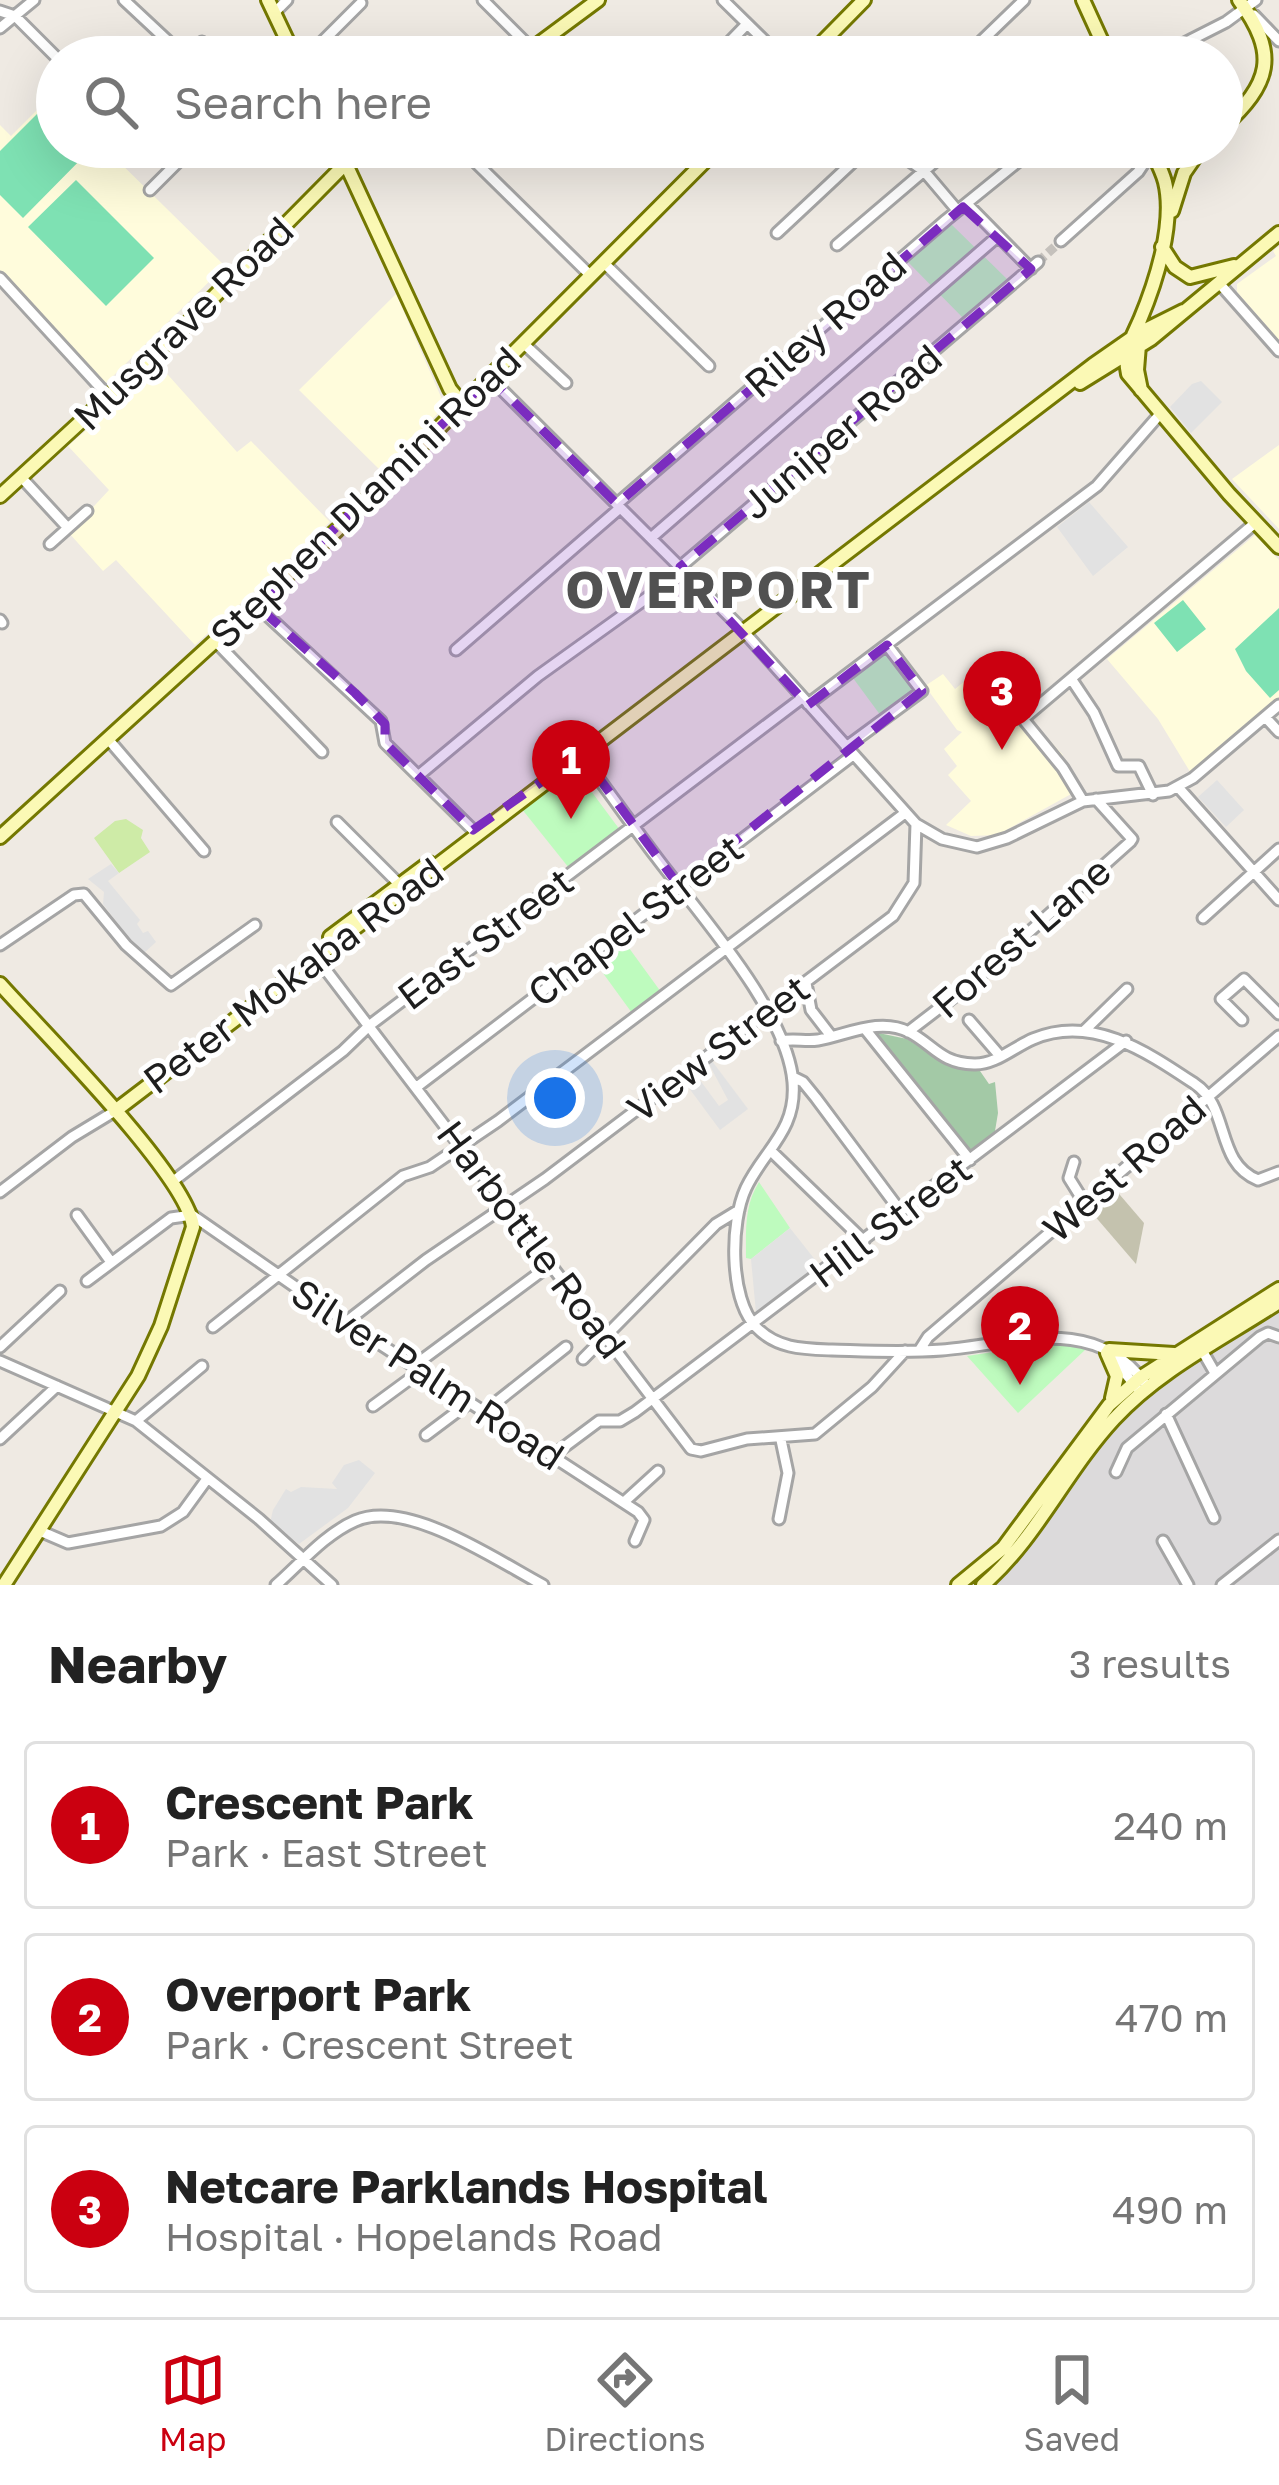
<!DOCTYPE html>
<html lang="en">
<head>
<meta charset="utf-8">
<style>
	body { margin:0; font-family:"Golos Text",sans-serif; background:#f2f2f2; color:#222 }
	.you { position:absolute; left:555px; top:1098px; width:42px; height:42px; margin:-30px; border:9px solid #fff; border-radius:50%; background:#1a73e8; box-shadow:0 0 0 18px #1a73e833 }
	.badge { display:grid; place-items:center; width:78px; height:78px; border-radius:50%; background:#cb0010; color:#fff; font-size:39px; font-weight:700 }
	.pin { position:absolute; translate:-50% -99px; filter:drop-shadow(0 3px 6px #0008) }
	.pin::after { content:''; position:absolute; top:63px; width:42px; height:36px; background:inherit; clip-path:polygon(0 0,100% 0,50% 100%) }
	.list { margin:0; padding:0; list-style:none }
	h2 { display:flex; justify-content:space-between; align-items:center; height:156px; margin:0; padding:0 48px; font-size:51px }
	h2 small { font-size:39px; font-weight:400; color:#767676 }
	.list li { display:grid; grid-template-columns:78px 1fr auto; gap:36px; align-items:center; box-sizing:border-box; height:168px; margin:0 24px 24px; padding:0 24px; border:3px solid #e0e0e0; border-radius:12px }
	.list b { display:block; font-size:45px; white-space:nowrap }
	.list p { margin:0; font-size:39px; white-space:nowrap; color:#767676 }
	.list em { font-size:39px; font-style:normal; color:#767676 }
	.icon { flex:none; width:66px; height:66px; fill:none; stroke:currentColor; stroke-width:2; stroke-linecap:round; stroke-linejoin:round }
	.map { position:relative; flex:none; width:1279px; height:1585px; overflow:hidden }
	.search { position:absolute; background:#fff; box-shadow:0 12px 48px #0002; left:36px; right:36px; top:36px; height:132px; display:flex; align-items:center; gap:30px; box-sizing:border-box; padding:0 42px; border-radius:66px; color:#767676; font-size:45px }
	.sheet { height:732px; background:#fff }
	nav { display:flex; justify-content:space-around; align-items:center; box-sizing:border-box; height:168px; border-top:3px solid #e0e0e0; background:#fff; font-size:33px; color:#767676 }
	nav a { display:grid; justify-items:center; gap:6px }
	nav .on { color:#cb0010 }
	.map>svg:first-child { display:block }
</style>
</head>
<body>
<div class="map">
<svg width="1279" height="1585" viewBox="0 0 1279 1585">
	<rect width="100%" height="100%" fill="#efeae3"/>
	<path fill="#dcdadb" d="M1279,1297V1585H963L1105,1434L1117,1404Z"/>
	<path fill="#fffcdc" d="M52,95L57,100V147H104L225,266L105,384L0,272V125L11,136Z
		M1279,246V340L1237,292V284L1276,256L1273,251Z
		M396,294L445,406L382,472L299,390Z
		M160,366L237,452L251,441L330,522L195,645L116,560L103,571L69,533L109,490L68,446Z
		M1279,445V529L1232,479Z
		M1255,535L1279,560V699L1192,775L1158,719L1107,659Z
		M988,662L1016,703L1063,755L1058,767L1073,793L997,835L971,836L946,825L971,801L948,775L957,766L944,749L962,732L957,730L925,686L943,674L955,689Z"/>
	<path fill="#c4c2ae" d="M1114,1188L1144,1223L1136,1264L1087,1207Z"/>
	<path fill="#ceeba7" d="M126,819L143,830L141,838L150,852L119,873L94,838L115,821Z"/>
	<path fill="#a3c9a6" d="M874,1032L907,1039L950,1066L980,1071L989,1084L995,1082L998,1113L994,1137L970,1155L924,1091Z"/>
	<path fill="#befbbe" d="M950,223L1009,281L965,320L906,260Z
		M886,652L915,689L881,716L853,678Z
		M574,768L620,830L569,868L521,808Z
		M621,937L661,992L632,1013L592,958Z
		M759,1182L790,1228L751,1259L746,1258C746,1231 744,1206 759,1182Z
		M1039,1345H1076L1085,1350L1018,1413L967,1356Z"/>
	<path fill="#7ee1b3" d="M52,99L57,104V147H93L23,218L0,195V151Z
		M76,180L154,258L106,306L28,227Z
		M1183,600L1206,629L1177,652L1154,623Z
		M1279,608V690L1270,698L1246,671L1235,649Z"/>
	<path fill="#e2e2e2" d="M1201,381L1222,402L1191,433L1170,407L1192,384Z
		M1089,502L1128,547L1093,576L1057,527Z
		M1217,780L1244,810L1226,827L1198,797Z
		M111,864L119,873L108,881L140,920L137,924L143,933L148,931L156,942L144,953L130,940L103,904L104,892L88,879Z
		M712,1061L748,1109L720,1130L686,1084L700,1080L719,1106L728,1100L709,1064Z
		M790,1228L820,1266L756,1313L751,1259Z
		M359,1460L375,1473L348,1508L299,1544L270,1523L273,1510L286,1489L291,1492L301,1487L337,1489L332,1483L344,1465Z"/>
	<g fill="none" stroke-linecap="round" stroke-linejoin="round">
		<path stroke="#c5c1bc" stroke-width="9" stroke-dasharray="9 4.5" stroke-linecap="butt" d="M1038,262L1061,241"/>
		<g stroke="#a5a5a5" stroke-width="15">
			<path id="street" d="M124,0L185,57
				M483,0L532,49
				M723,0L781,57
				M0,11L15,16L57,58
				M274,13L287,0
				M1254,15L1279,41
				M0,28L34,0
				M186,57L202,42
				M307,57L361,3
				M715,57L747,24
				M965,57L1024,0
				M1157,57L1226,22L1256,0
				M460,147L591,276
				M890,147L924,171L957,210
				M150,190L193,147
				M968,205L1031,269
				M777,233L869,147
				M1061,241L1138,172L1152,151
				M837,245L952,147
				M604,263L709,366
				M0,278L109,397
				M1219,283L1279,351
				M524,344L566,383
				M490,378L737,624L916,824L942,839L977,847L1007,838L1083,801L1169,791L1193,778L1279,705
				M21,477L68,528
				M617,504L946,220L1036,147
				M651,538L998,236
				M50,544L87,511
				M256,605L381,721L385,743L478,835
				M0,620L2,623
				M215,641L322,752
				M456,650L620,508
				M1072,680L1094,713L1118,766H1139L1153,795
				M808,704L1097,486L1160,414
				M1265,717L1279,732
				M108,739L204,851
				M846,747L922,691L887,645
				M581,755C607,789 631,824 657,858C699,914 787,1011 793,1082C797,1131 764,1150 746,1188C730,1222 729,1298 756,1327C777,1349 804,1349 832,1350C868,1351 905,1353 942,1350C1013,1344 1094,1314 1144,1382
				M418,776L538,676L676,577L680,567L1038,262
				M1178,787L1279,900
				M1083,801L1063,768L1023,719L1255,523
				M337,822L399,884
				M1203,918L1279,849
				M0,945L74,895L84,894L126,945L171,985L255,925
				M316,957L691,1449L701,1451L747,1439L815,1434L872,1387L905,1351
				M806,983L811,1010L831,1036
				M969,1020L1000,1056
				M1242,1020L1221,999L1244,979L1279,1014
				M865,1029L970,1160
				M1084,1031L1127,989
				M908,1032L972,983L1130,842L1132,839L1096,799
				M781,1041C794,1038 805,1042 818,1040C847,1035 879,1017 909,1032C934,1045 940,1063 974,1064C995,1065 1014,1047 1033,1039C1092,1014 1147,1052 1195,1084C1230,1107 1215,1163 1258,1180L1279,1172
				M793,1077L803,1082L816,1098L901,1212
				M418,1086L853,755
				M772,1152L864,1241
				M1074,1162L1069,1178L1084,1202
				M172,1182L343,1051L370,1025L802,698
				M0,1192L72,1137L115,1111
				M77,1215L111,1262
				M87,1281L171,1218L192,1215L346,1322L638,1512L644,1520L635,1541
				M346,1322L426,1260L545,1179L893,916L914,883L916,824
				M213,1327L403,1176L430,1167L498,1121L905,813
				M0,1347L60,1291
				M919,1351L928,1337L1279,1036
				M1203,1352L1215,1373
				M583,1359L716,1224L739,1210
				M1114,1360L1142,1394
				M0,1361L136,1421L259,1519L332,1585
				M415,1365L550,1265
				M373,1406L422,1370
				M484,1412L566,1347
				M1166,1414L1214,1518
				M136,1421L202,1366
				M426,1435L470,1402
				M0,1439L57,1386
				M552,1456L599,1421H620L635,1412L1126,1041
				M1116,1472L1127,1448L1260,1337L1268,1333L1279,1337
				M624,1502L658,1471
				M779,1519L788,1473L781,1440
				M40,1531L68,1543L161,1526L183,1512L207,1479
				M1163,1541L1188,1585
				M276,1585C300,1564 325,1534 355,1521C407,1498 496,1560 543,1585
				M1222,1585L1279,1540"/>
		</g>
		<g stroke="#747801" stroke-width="18">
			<path id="secondary" d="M268,0L295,57
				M1083,0L1109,57
				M521,57L598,0
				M808,57L864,0
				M1222,128C1271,83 1279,55 1239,0
				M338,147L450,389L463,405
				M1150,147C1155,158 1162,170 1165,182C1175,223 1156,282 1140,320C1131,340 1123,352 1128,374L1229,494L1279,547
				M1172,211L1184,173L1202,147
				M1162,247L1175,267L1190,277L1234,266
				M1139,345L1137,370L1141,390
				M1080,383L1151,339L1279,233
				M0,496L188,323L362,147
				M0,837L337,530L719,147
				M330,937L429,863
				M0,984C40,1029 188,1176 193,1227L161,1326L138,1376L4,1585
				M115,1111L1093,365L1139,333L1183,311
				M1109,1350L1174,1354
				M1107,1353L1117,1376L1112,1398
				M958,1585L1003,1548L1109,1405L1141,1377L1279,1289
				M983,1585C1037,1538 1065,1472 1114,1419C1159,1370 1224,1338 1279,1302"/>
		</g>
		<use href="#street" stroke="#fff" stroke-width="9"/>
		<use href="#secondary" stroke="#fbf9b5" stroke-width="12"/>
	</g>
	<path fill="#7b2cbf" fill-opacity="0.2" stroke="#7b2cbf" stroke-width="9" stroke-dasharray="24 15" stroke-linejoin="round" d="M963,207L1031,269L680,567L808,705L887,645L922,691L679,886L581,754L473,830L385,743V724L355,693L256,605L490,378L617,504Z"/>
	<g text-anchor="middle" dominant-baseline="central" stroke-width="10" stroke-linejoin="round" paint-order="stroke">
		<g font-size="39" fill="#1e1e1e" stroke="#fff">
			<text transform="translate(183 323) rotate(-44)">Musgrave Road</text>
			<text transform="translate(825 324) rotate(-41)">Riley Road</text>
			<text transform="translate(841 431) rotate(-40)">Juniper Road</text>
			<text transform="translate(365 497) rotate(-44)">Stephen Dlamini Road</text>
			<text transform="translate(635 920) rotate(-37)">Chapel Street</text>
			<text transform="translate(1021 937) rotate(-41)">Forest Lane</text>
			<text transform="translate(485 938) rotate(-37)">East Street</text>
			<text transform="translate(293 975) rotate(-37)">Peter Mokaba Road</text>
			<text transform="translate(718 1048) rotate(-37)">View Street</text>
			<text transform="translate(1124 1168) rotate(-41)">West Road</text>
			<text transform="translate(890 1221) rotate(-37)">Hill Street</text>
			<text transform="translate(532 1239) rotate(53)">Harbottle Road</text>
			<text transform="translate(428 1374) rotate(33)">Silver Palm Road</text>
		</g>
		<g font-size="51" font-weight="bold" letter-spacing="3" fill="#515151" stroke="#fff">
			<text x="719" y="588">OVERPORT</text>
		</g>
	</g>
</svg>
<div class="you"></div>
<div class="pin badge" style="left:571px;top:819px">1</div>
<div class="pin badge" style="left:1020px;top:1385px">2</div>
<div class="pin badge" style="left:1002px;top:750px">3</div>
<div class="search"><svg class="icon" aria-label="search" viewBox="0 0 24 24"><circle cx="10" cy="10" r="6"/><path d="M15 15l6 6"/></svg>Search here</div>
</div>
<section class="sheet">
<h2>Nearby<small>3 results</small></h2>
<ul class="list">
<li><span class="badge">1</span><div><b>Crescent Park</b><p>Park · East Street</p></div><em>240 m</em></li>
<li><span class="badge">2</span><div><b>Overport Park</b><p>Park · Crescent Street</p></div><em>470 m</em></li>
<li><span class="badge">3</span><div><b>Netcare Parklands Hospital</b><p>Hospital · Hopelands Road</p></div><em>490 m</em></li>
</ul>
</section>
<nav>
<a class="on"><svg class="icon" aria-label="map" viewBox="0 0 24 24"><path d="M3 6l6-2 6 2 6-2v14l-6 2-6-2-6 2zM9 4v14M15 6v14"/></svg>Map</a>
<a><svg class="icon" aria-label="directions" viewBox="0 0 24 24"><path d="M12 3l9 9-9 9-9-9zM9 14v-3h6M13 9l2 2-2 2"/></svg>Directions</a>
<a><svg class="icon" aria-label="saved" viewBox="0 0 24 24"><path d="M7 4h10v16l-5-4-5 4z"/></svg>Saved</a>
</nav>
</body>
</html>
